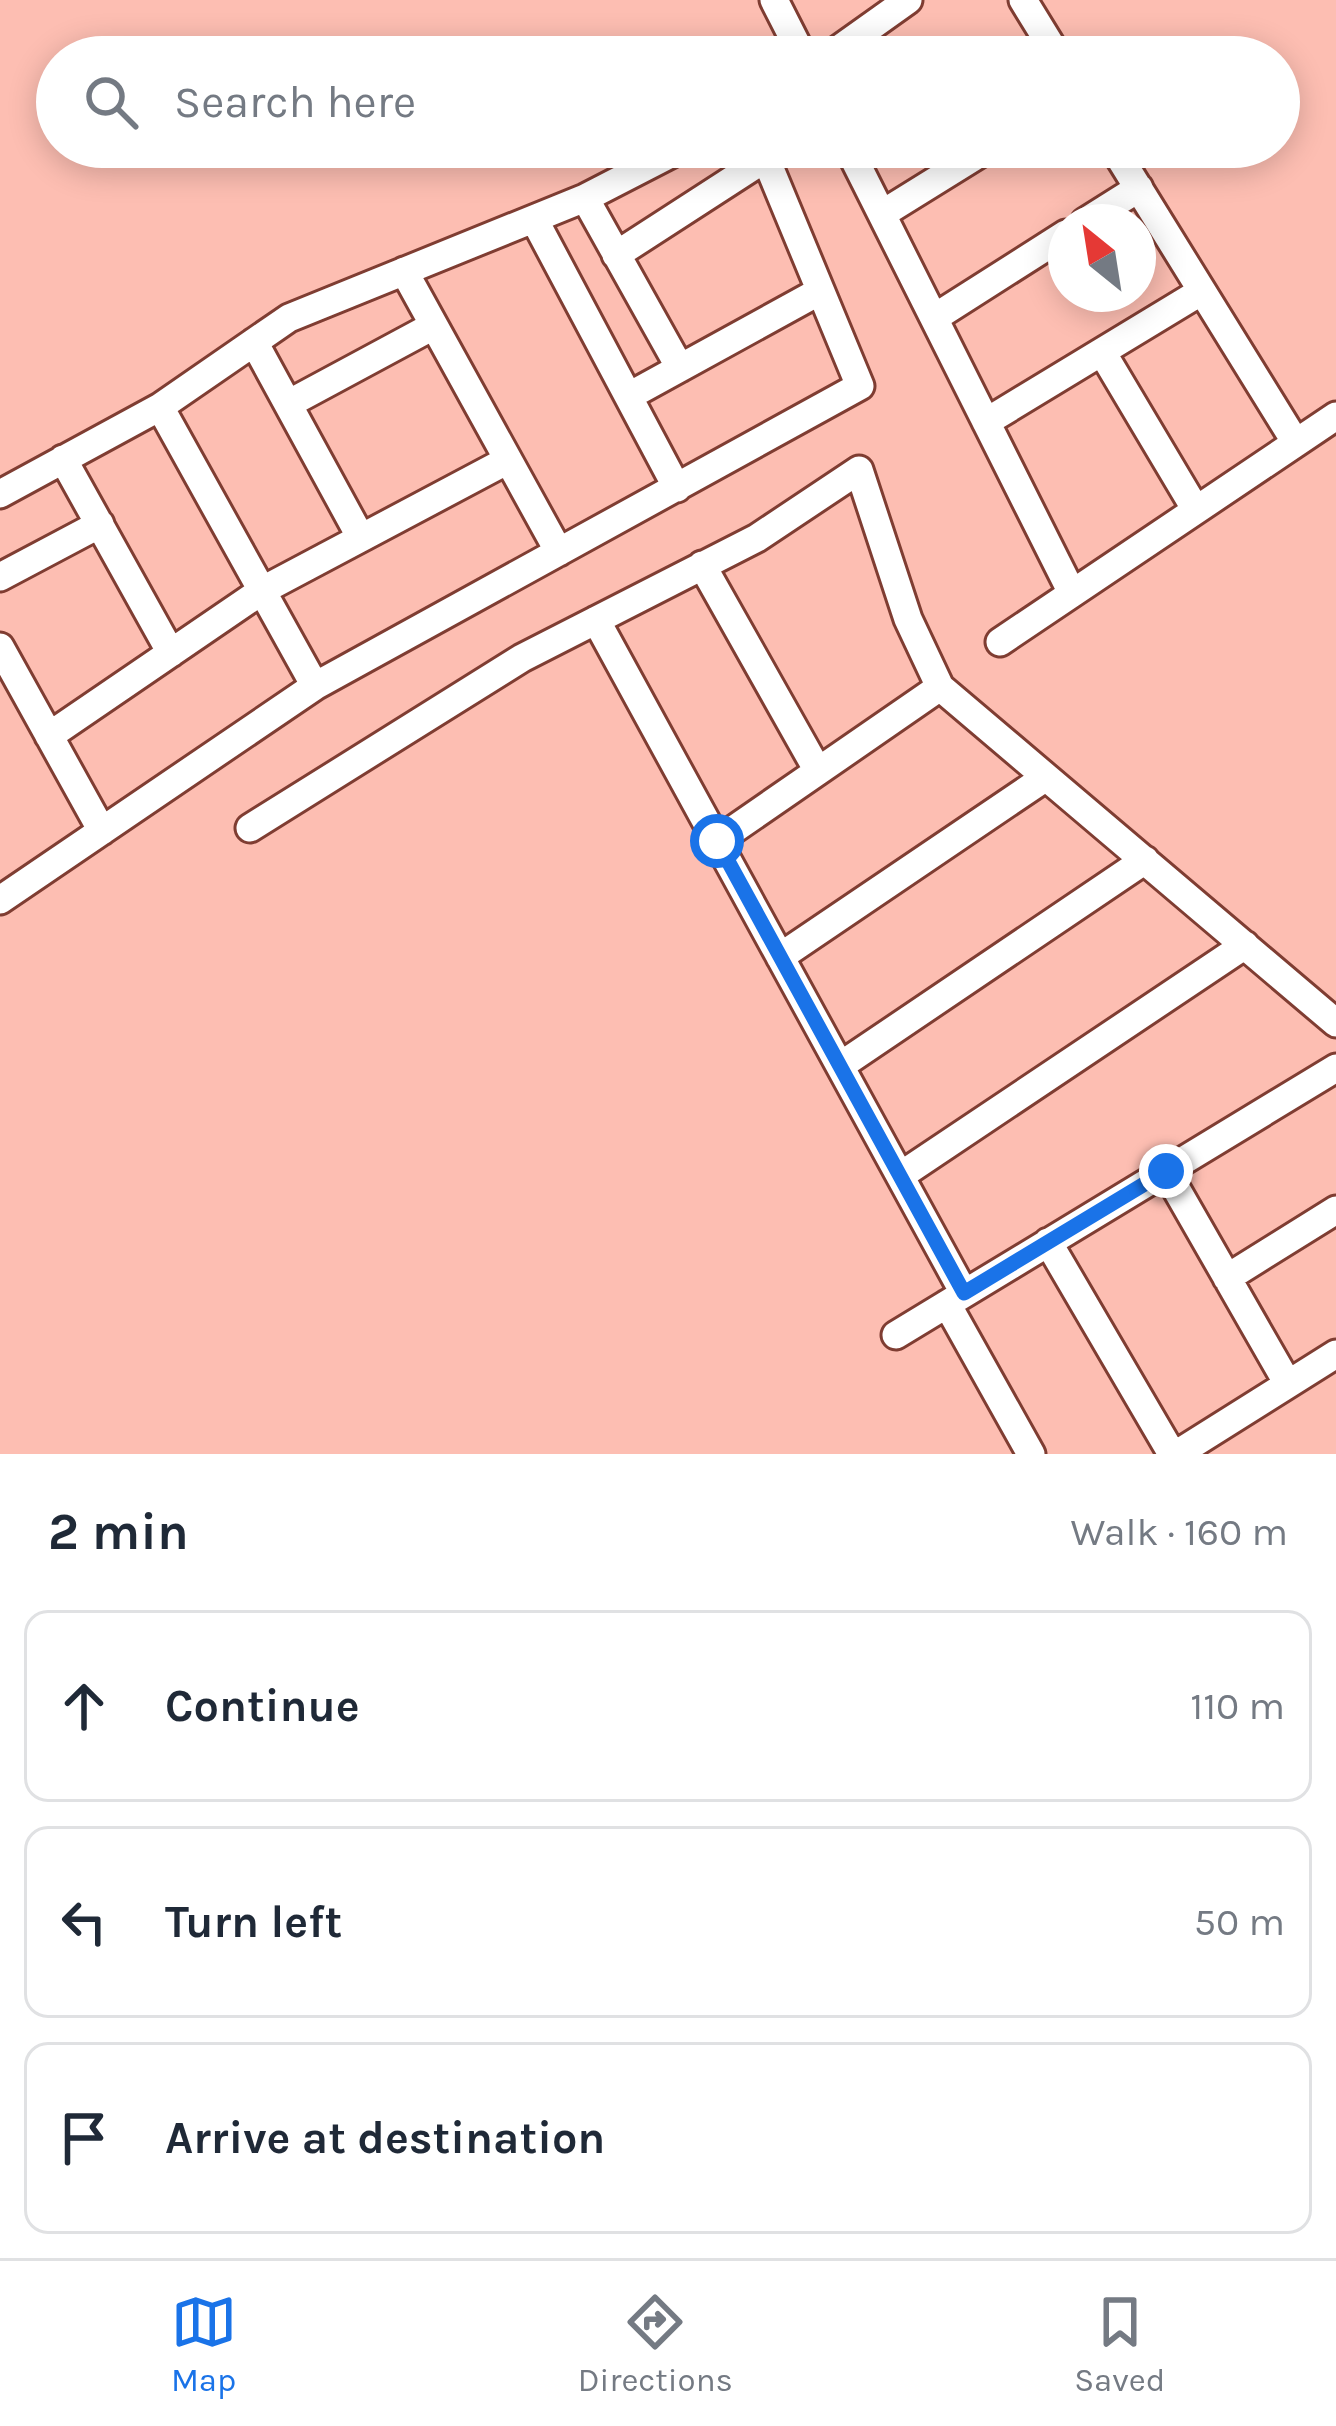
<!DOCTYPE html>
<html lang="en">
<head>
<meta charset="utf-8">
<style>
	body { margin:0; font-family:Karla,sans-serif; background:#f6f6f7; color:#1f2937 }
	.compass { position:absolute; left:1048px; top:204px; width:108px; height:108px; border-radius:50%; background:#fff; box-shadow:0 6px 30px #0003; rotate:330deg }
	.stop { position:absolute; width:36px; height:36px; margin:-27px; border:9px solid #1a73e8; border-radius:50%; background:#fff }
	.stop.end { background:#1a73e8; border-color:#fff; box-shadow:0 3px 12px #0008 }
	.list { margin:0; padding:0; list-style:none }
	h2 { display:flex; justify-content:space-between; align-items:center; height:156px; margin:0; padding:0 48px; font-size:51px }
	h2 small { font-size:39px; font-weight:400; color:#747a83 }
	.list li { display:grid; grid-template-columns:78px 1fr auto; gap:36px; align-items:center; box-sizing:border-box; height:192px; margin:0 24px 24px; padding:0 24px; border:3px solid #e0e1e3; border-radius:24px }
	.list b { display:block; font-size:45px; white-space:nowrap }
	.list em { font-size:39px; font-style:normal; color:#747a83 }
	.icon { flex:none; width:66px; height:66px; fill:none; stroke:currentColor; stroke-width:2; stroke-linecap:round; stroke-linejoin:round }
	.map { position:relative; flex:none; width:1336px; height:1454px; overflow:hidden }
	.search { position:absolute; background:#fff; box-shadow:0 6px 30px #0003; left:36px; right:36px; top:36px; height:132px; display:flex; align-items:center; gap:30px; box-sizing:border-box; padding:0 42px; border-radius:66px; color:#747a83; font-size:45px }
	.sheet { height:804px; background:#fff }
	nav { display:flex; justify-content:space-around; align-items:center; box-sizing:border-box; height:168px; border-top:3px solid #e0e1e3; background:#fff; font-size:33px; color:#747a83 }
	nav a { display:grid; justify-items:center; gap:6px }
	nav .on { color:#1a73e8 }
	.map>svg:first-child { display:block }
</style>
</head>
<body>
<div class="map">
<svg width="1336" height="1454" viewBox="0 0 1336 1454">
	<rect width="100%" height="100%" fill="#fdbeb2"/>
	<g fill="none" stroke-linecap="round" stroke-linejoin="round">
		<g stroke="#7f3d32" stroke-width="33">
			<path id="minor" d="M774,0L803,57
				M1023,0L1058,57
				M828,57L908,0
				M848,147L1072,593
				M1113,147L1296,443
				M585,198L680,368
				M882,214L990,147
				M534,219L677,488
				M1085,222L1139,188
				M616,255L766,158
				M404,271L559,552
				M934,318L1066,234
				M254,342L361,538
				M1102,352L1196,510
				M629,396L820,291
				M288,404L433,326
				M160,407L315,686
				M986,422L1202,291
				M63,459L171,653
				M0,494L160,407L289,318L585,198L684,147
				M702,565L818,771
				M0,577L100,524
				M596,620L964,1293
				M1000,642L1336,416
				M0,647L102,831
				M49,736L263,590L508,460
				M250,828L522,658L757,538L859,470L908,619L940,687L1336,1023
				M717,841L940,687
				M0,900L315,686L860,386L761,147
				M780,957L1046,777
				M840,1066L1145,860
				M1166,1171L1288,1384
				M900,1176L1245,945
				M1048,1242L1172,1454
				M1227,1278L1336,1210
				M947,1304L1031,1454
				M896,1335L1336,1068
				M1177,1454L1336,1354"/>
		</g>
		<use href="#minor" stroke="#fff" stroke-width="27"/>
	</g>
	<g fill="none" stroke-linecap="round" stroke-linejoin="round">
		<path stroke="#1a73e8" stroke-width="15" d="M717,841L964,1293L1166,1171"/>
	</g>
</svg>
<svg class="compass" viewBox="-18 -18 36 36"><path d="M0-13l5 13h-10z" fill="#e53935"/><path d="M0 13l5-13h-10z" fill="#747a83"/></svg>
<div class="stop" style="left:717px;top:841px"></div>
<div class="stop end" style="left:1166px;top:1171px"></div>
<div class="search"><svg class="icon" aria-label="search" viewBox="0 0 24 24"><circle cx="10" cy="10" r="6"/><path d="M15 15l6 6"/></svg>Search here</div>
</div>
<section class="sheet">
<h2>2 min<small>Walk · 160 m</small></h2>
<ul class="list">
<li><svg class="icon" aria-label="ahead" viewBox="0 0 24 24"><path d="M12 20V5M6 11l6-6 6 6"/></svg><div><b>Continue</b></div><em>110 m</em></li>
<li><svg class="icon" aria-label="left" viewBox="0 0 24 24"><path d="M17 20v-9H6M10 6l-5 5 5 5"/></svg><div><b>Turn left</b></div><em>50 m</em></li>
<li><svg class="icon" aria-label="arrive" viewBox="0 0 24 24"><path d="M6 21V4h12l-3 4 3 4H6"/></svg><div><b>Arrive at destination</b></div></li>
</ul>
</section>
<nav>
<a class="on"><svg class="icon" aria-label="map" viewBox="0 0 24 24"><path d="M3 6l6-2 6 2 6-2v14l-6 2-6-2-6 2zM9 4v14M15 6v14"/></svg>Map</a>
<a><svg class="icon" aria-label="directions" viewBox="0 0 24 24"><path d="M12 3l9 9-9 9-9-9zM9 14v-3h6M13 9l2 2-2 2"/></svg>Directions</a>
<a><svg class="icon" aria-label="saved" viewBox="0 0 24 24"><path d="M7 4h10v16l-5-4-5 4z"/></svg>Saved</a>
</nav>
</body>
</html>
